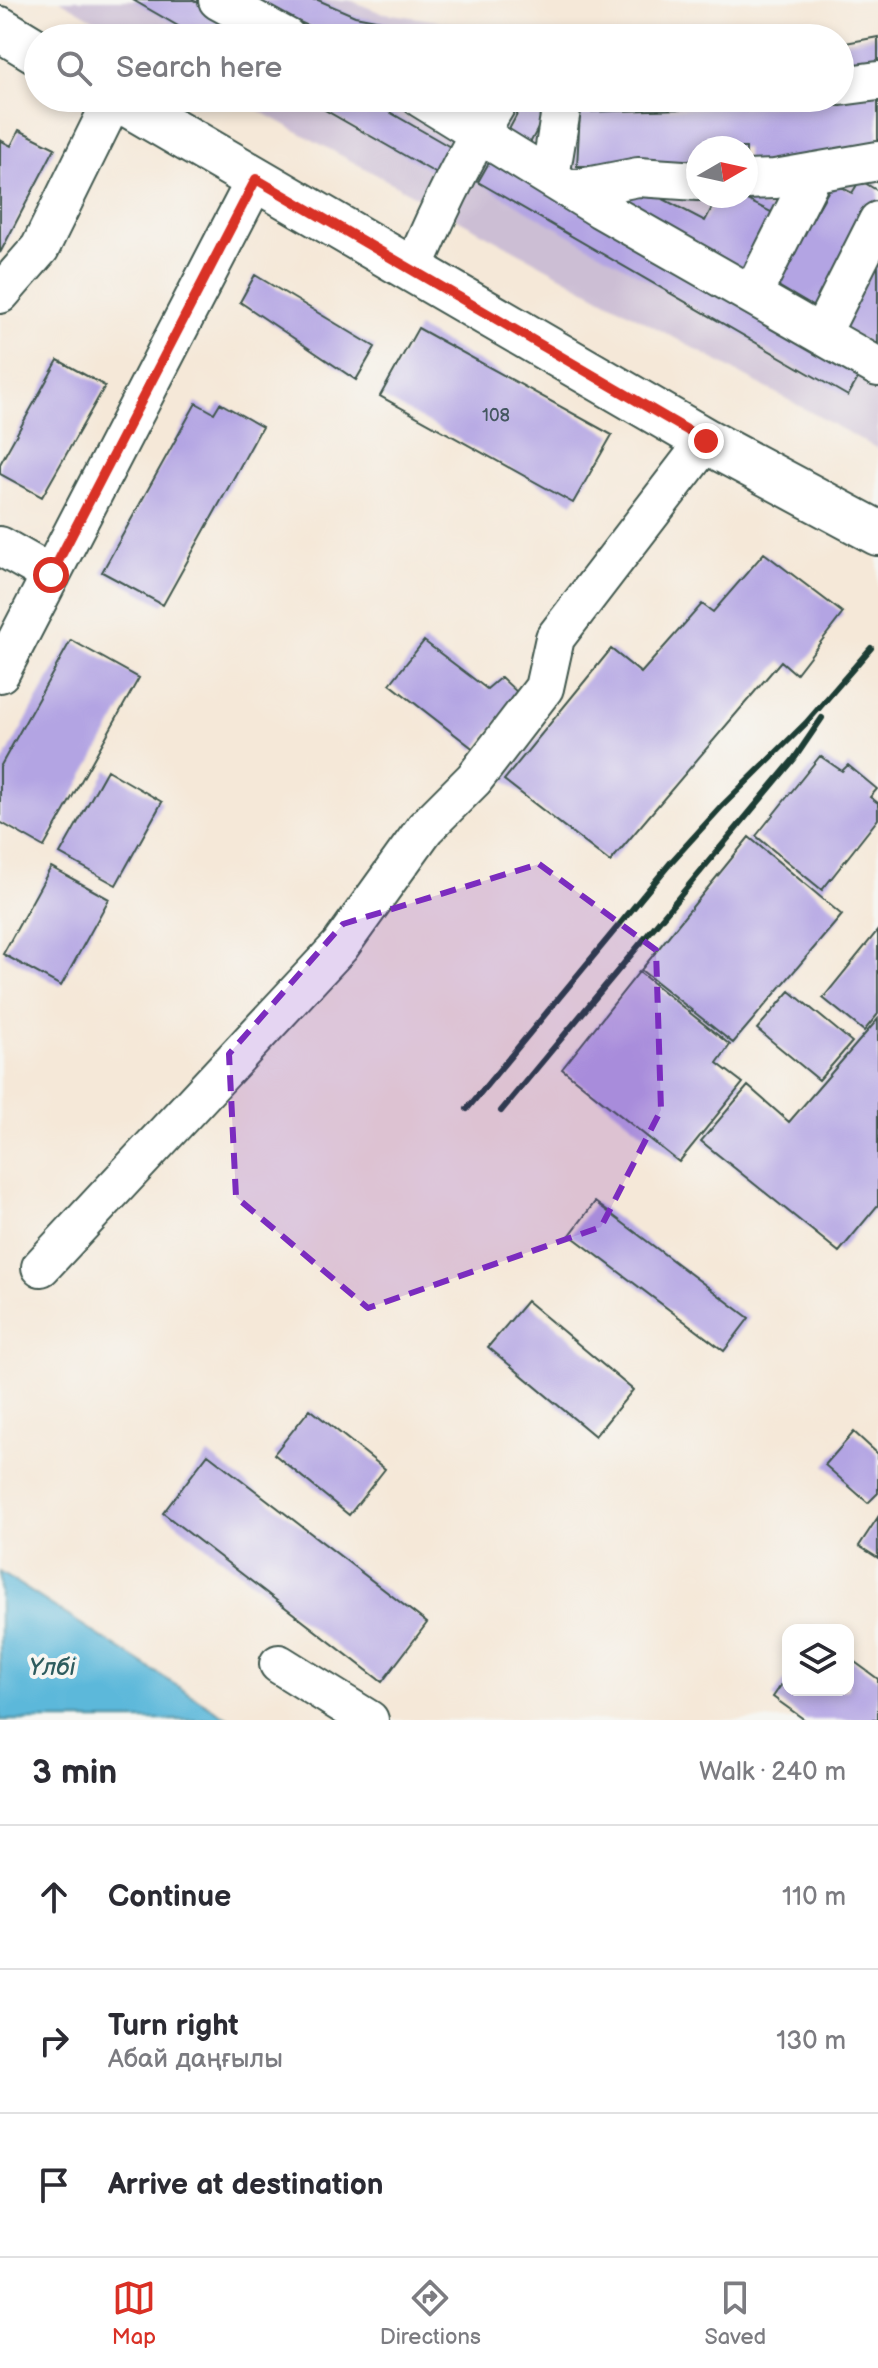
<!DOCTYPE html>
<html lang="en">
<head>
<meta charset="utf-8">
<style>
	body { margin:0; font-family:"Balsamiq Sans",sans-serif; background:#f2f2f3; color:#2b2b33 }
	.controls { position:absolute; right:24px; bottom:24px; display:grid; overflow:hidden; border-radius:16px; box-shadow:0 4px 12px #0003 }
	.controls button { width:72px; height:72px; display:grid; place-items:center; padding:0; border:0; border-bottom:2px solid #e1e1e2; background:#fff; color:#2b2b33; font:40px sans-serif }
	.compass { position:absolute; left:686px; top:136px; width:72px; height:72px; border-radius:50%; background:#fff; box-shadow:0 4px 12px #0003; rotate:81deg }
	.stop { position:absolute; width:24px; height:24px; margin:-18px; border:6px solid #d93025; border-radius:50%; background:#fff }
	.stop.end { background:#d93025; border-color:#fff; box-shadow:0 2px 8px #0008 }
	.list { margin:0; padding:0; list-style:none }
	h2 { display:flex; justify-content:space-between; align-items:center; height:104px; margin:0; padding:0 32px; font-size:34px }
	h2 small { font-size:26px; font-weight:400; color:#7c7c81 }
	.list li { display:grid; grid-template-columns:52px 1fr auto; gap:24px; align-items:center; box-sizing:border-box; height:144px; padding:0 32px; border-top:2px solid #e1e1e2 }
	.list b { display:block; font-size:30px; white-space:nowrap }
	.list p { margin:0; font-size:26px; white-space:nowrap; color:#7c7c81 }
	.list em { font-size:26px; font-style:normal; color:#7c7c81 }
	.icon { flex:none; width:44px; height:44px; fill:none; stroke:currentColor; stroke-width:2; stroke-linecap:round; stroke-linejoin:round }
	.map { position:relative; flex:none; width:878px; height:1720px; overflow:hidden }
	.search { position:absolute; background:#fff; box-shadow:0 4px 12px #0003; left:24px; right:24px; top:24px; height:88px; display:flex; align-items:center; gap:20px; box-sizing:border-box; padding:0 28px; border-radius:44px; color:#7c7c81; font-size:30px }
	.sheet { height:536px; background:#fff }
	nav { display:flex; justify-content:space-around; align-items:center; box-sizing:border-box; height:112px; border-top:2px solid #e1e1e2; background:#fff; font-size:22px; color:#7c7c81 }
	nav a { display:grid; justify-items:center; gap:4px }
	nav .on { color:#d93025 }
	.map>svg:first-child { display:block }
</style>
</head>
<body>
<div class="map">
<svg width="878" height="1720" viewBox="0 0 878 1720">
	<rect width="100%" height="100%" fill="#f6f6f2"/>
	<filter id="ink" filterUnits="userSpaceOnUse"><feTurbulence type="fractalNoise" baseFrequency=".0125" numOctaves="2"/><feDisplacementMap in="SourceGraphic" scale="16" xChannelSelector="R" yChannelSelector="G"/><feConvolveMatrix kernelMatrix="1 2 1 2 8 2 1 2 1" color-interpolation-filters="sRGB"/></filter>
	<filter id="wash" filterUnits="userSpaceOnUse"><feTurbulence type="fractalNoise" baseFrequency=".006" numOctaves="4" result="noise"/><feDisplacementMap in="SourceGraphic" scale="32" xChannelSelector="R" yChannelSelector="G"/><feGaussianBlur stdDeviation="1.8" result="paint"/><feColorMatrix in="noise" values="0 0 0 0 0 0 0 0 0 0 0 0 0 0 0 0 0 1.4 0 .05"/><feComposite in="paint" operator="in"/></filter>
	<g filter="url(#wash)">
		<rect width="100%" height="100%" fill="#f5e8d8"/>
		<path fill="#ccbed4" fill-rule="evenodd" d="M60,0H350L379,12L546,38H126Z
			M878,33V449L236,98H840V41ZM698,148H746V196H698Z"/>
		<path fill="#5bb8da" stroke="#3d7a87" stroke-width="2" d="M0,1572L221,1714L233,1720H0Z"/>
		<g id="blocks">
			<path fill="#b3a4e3" d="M133,0H193L260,38H199Z
				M251,0H318L355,16L469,38H335Z
				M878,37V62L840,68V44Z
				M878,94V149L746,165V148H698V166H577L580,112L795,106Z
				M304,98H365L452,148L437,174Z
				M522,105L544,117L528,147L506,135Z
				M19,130L55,148L0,253V140L11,146Z
				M491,159L861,373L848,396L478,182Z
				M860,180L878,191V203L817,309L775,284L833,183L852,193Z
				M646,190L705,221L718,196H739L775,214L746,272L620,208L631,193Z
				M878,259V347L843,329Z
				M255,275L375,347L356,380L240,302Z
				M418,328L612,435L573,503L380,396Z
				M58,360L105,386L42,497L0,474V464Z
				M196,403L214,413L220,403L262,427L163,605L102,572Z
				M764,553L843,613L796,674L781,661L610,862L504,780L611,649L641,673L702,604L713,612Z
				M71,640L139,678L44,847L0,822V767Z
				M424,641L487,689L501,677L519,694L475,750L390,684Z
				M820,756L842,771L848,765L877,789L870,797L878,803V819L822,890L756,836Z
				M107,770L162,802L116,885L60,854Z
				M749,837L842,915L733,1043L641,970Z
				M51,867L109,899L61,986L3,954Z
				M878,930V1014L864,1031L823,998Z
				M639,972L730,1045L717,1063L743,1083L679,1162L562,1069Z
				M790,991L852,1042L819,1080L757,1029Z
				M878,1019V1205L839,1252L701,1141L748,1086L789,1122Z
				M595,1202L749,1318L724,1351L570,1235Z
				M527,1301L633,1390L595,1436L488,1347Z
				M310,1409L385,1469L349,1515L274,1454Z
				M854,1432L878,1454V1493L868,1503L825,1465Z
				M208,1454L427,1623L382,1682L163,1513Z
				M878,1517V1558L859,1546Z
				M848,1657L878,1679V1720H805L773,1697L788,1675V1690H848Z"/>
		</g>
	</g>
	<g filter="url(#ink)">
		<use href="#blocks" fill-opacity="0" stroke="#3f574d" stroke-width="2"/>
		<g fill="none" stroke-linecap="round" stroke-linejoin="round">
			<g stroke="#3f574d" stroke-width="42">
				<path id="minor" d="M218,0L287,38
					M840,86L878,81
					M421,98L601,209L878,367
					M550,177L563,98
					M746,180L775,179L878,161
					M571,190L638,177L698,181
					M413,270C438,211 466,153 500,98
					M0,294L40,248L114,98
					M752,295L814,172
					M821,334L878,221
					M0,546L51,575
					M0,673L256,179
					M41,1267L340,946L425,828L474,779L544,688L555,638L706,441
					M279,1664L369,1720"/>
			</g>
			<g stroke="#3f574d" stroke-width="48">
				<path id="major" d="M0,29L38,52
					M117,98L706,441L878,533"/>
			</g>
			<use href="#minor" stroke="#fff" stroke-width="38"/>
			<use href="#major" stroke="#fff" stroke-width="44"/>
			<path stroke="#1f3d34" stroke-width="6" d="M467,1109L672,861L722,806L806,723L871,648
				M501,1111L794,759L822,718"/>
		</g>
	</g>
	<g fill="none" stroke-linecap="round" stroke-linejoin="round" filter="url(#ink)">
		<path stroke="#d93025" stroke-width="10" d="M51,575L256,179L706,441"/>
	</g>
	<path fill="#7b2cbf" fill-opacity="0.2" stroke="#7b2cbf" stroke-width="6" stroke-dasharray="16 10" stroke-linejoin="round" d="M539,864L656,950L661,1110L601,1227L368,1308L236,1197L229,1054L343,924Z"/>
	<g text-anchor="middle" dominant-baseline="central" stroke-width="8" stroke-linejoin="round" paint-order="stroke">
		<g font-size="18" fill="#445760">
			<text x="496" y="415">108</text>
		</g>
		<g font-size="24" font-style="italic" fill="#2e5c5e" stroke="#f6f6f2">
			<text x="52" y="1667">Үлбі</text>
		</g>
	</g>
</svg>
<div class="controls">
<button><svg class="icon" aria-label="layers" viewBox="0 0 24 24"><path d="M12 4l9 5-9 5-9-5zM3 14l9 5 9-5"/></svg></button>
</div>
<svg class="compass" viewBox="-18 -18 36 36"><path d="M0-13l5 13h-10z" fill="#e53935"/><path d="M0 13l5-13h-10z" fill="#7c7c81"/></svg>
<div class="stop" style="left:51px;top:575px"></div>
<div class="stop end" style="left:706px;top:441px"></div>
<div class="search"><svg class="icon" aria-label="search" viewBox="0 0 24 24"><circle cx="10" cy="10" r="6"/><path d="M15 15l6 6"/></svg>Search here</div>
</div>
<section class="sheet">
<h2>3 min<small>Walk · 240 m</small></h2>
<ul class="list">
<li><svg class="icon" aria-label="ahead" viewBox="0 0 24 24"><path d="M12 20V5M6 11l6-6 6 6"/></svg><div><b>Continue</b></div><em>110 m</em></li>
<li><svg class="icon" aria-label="right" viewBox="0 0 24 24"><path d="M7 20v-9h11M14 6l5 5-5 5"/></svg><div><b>Turn right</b><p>Абай даңғылы</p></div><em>130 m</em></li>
<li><svg class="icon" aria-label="arrive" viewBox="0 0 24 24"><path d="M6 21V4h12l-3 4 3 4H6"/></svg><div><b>Arrive at destination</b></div></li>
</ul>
</section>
<nav>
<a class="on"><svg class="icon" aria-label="map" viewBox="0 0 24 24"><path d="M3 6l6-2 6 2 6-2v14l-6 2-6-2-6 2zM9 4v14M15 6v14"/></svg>Map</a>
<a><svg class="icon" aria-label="directions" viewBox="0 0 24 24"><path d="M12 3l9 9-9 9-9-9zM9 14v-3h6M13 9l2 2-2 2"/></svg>Directions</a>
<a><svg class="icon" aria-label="saved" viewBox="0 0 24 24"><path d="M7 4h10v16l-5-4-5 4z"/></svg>Saved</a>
</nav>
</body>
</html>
